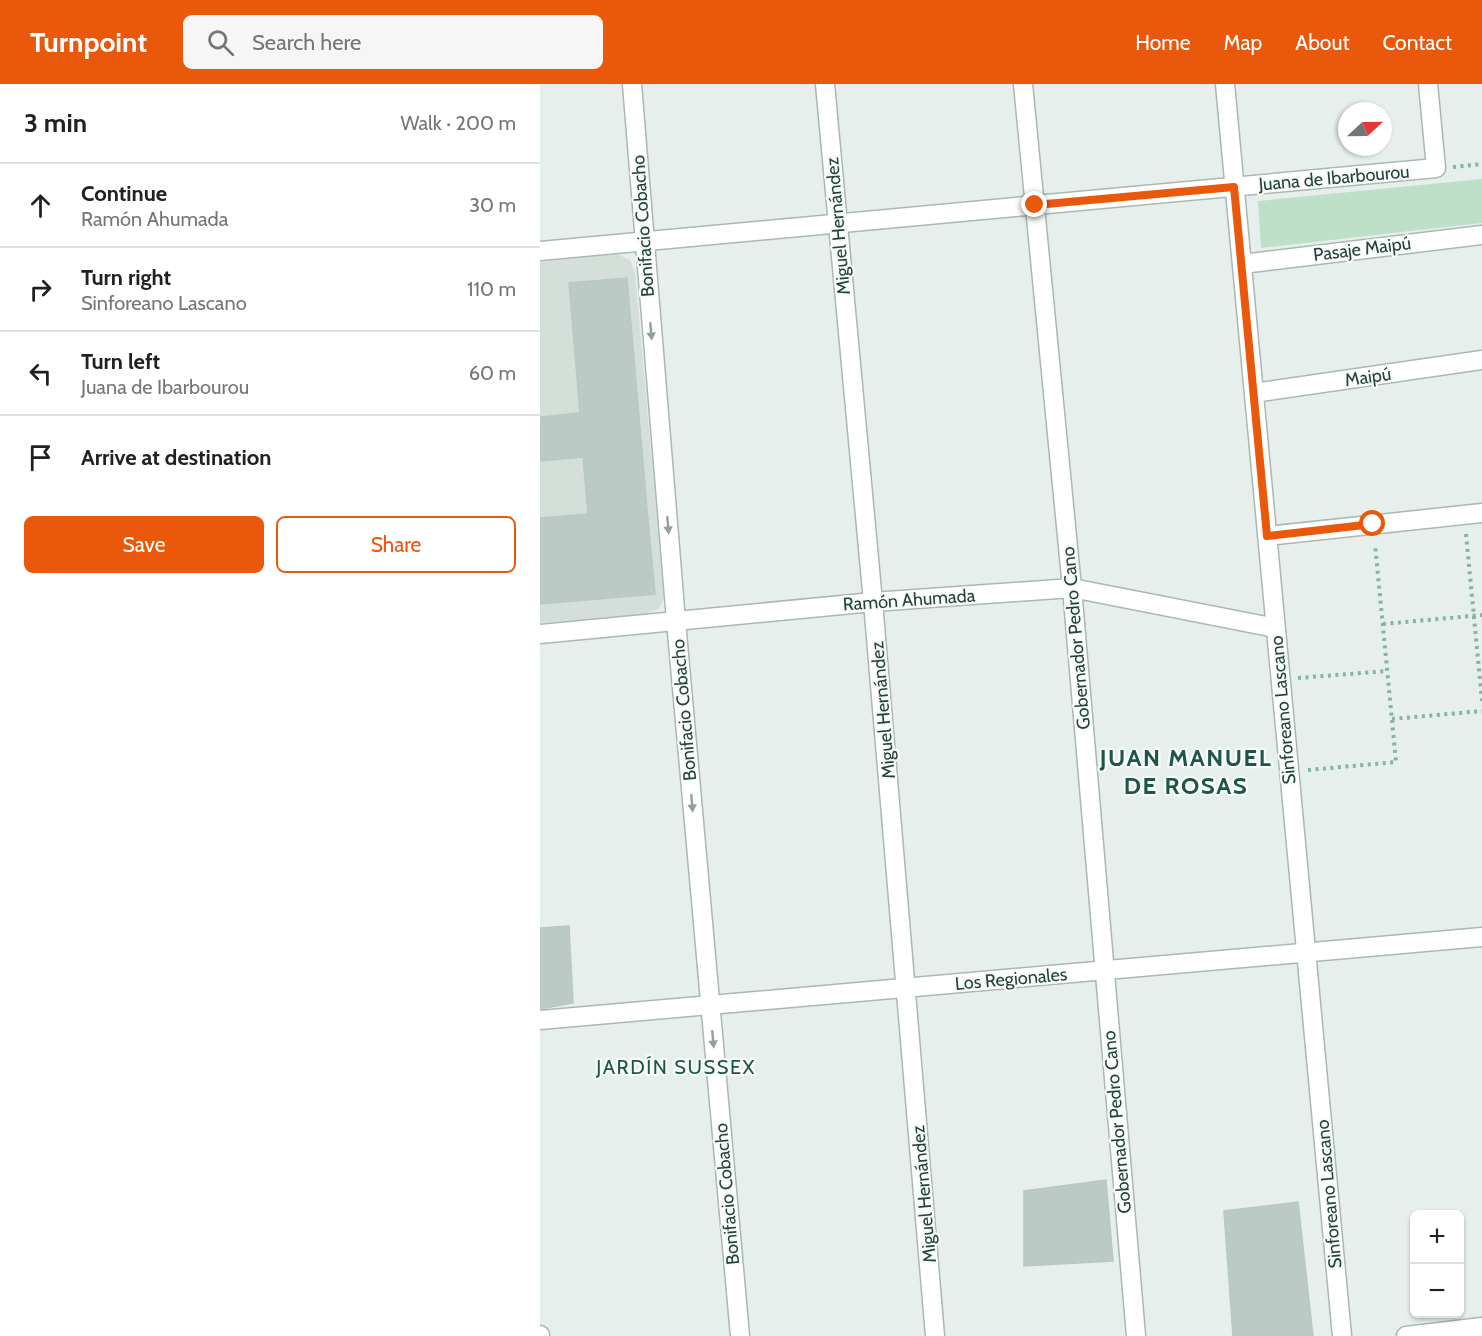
<!DOCTYPE html>
<html lang="en">
<head>
<meta charset="utf-8">
<style>
	body { margin:0; font-family:Cabin,sans-serif; background:#f6f6f6; color:#202124 }
	.controls { position:absolute; right:18px; bottom:18px; display:grid; overflow:hidden; border-radius:9px; box-shadow:0 2px 4px #0004 }
	.controls button { width:54px; height:54px; display:grid; place-items:center; padding:0; border:0; border-bottom:2px solid #e0e0e0; background:#fff; color:#202124; font:30px sans-serif }
	.compass { position:absolute; left:798px; top:18px; width:54px; height:54px; border-radius:50%; background:#fff; box-shadow:0 2px 4px #0004; rotate:68deg }
	.stop { position:absolute; width:18px; height:18px; margin:-14px; border:4px solid #ea580c; border-radius:50%; background:#fff }
	.stop.end { background:#ea580c; border-color:#fff; box-shadow:0 2px 6px #0008 }
	.list { margin:0; padding:0; list-style:none }
	h2 { display:flex; justify-content:space-between; align-items:center; height:78px; margin:0; padding:0 24px; font-size:26px }
	h2 small { font-size:20px; font-weight:400; color:#757577 }
	.list li { display:grid; grid-template-columns:39px 1fr auto; gap:18px; align-items:center; box-sizing:border-box; height:84px; padding:0 24px; border-top:2px solid #e0e0e0 }
	.list b { display:block; font-size:22px; white-space:nowrap }
	.list p { margin:0; font-size:20px; white-space:nowrap; color:#757577 }
	.list em { font-size:20px; font-style:normal; color:#757577 }
	.actions { display:flex; gap:12px; padding:18px 24px }
	.actions a { flex:1; padding:14px 0; border:2px solid #ea580c; border-radius:9px; text-align:center; font-size:21px; color:#ea580c }
	.actions .main { background:#ea580c; color:#fff }
	.icon { flex:none; width:33px; height:33px; fill:none; stroke:currentColor; stroke-width:2; stroke-linecap:round; stroke-linejoin:round }
	.map { position:relative; flex:none; width:942px; height:1252px; overflow:hidden }
	header { display:flex; align-items:center; gap:36px; box-sizing:border-box; height:84px; padding:0 30px; background:#ea580c; color:#fff }
	header strong { font-size:28px }
	nav { display:flex; gap:33px; margin-inline-start:auto; font-size:21px }
	.search { width:420px; height:54px; background:#f6f6f6; display:flex; align-items:center; gap:15px; box-sizing:border-box; padding:0 21px; border-radius:9px; color:#757577; font-size:22px }
	main { display:flex }
	aside { flex:1; background:#fff }
	.map>svg:first-child { display:block }
</style>
</head>
<body>
<header>
<strong>Turnpoint</strong>
<div class="search"><svg class="icon" aria-label="search" viewBox="0 0 24 24"><circle cx="10" cy="10" r="6"/><path d="M15 15l6 6"/></svg>Search here</div>
<nav><a>Home</a><a>Map</a><a>About</a><a>Contact</a></nav>
</header>
<main>
<aside>
<h2>3 min<small>Walk · 200 m</small></h2>
<ul class="list">
<li><svg class="icon" aria-label="ahead" viewBox="0 0 24 24"><path d="M12 20V5M6 11l6-6 6 6"/></svg><div><b>Continue</b><p>Ramón Ahumada</p></div><em>30 m</em></li>
<li><svg class="icon" aria-label="right" viewBox="0 0 24 24"><path d="M7 20v-9h11M14 6l5 5-5 5"/></svg><div><b>Turn right</b><p>Sinforeano Lascano</p></div><em>110 m</em></li>
<li><svg class="icon" aria-label="left" viewBox="0 0 24 24"><path d="M17 20v-9H6M10 6l-5 5 5 5"/></svg><div><b>Turn left</b><p>Juana de Ibarbourou</p></div><em>60 m</em></li>
<li><svg class="icon" aria-label="arrive" viewBox="0 0 24 24"><path d="M6 21V4h12l-3 4 3 4H6"/></svg><div><b>Arrive at destination</b></div></li>
</ul>
<div class="actions"><a class="main">Save</a><a>Share</a></div>
</aside>
<div class="map">
<svg width="942" height="1252" viewBox="0 0 942 1252">
	<rect width="100%" height="100%" fill="#e6efeb"/>
	<path fill="#d4dfda" d="M77,170L90,176L95,188L124,513L119,525L104,530L0,539V178Z"/>
	<path fill="#bfe0c8" d="M942,95V139L721,164L718,117Z"/>
	<path fill="#bbcac4" stroke="#b8c9c2" stroke-width="1.5" d="M87,194L107,425L48,430L43,373L0,377V333L40,329L29,199Z
		M107,425L115,510L0,520V434Z
		M29,842L33,919L0,925V844Z
		M566,1096L573,1177L484,1182V1107Z
		M758,1118L773,1252H693L684,1127Z"/>
	<g fill="none" stroke-linecap="round" stroke-linejoin="round">
		<g stroke="#a8b8b2" stroke-width="21">
			<path id="minor" d="M92,0L136,537L200,1252
				M285,0L333,518L395,1252
				M483,0L532,504L596,1252
				M685,0L802,1252
				M0,167L896,84L888,0
				M702,180L942,151
				M714,309L942,276
				M727,452L942,429
				M0,550L333,518L532,504L736,544
				M0,936L942,853
				M0,1251V1252
				M866,1252L942,1243"/>
		</g>
		<path stroke="#86b3a5" stroke-width="4" stroke-dasharray="3 4.5" stroke-linecap="butt" d="M913,83L942,80
			M926,450L942,617
			M843,540L942,531
			M758,594L847,587
			M852,635L942,627
			M768,686L856,678L835,460"/>
		<use href="#minor" stroke="#fff" stroke-width="18"/>
	</g>
	<defs><path id="oneway-solid" d="M-6-.8H1V-3.2L6.5 0L1 3.2V.8H-6Z" transform="scale(1.5)"/></defs>
	<g fill="#92a09c">
		<use href="#oneway-solid" transform="translate(111 247) rotate(85)"/>
		<use href="#oneway-solid" transform="translate(128 441) rotate(85)"/>
		<use href="#oneway-solid" transform="translate(152 719) rotate(85)"/>
		<use href="#oneway-solid" transform="translate(173 955) rotate(85)"/>
	</g>
	<g fill="none" stroke-linecap="round" stroke-linejoin="round">
		<path stroke="#ea580c" stroke-width="8" d="M495,121L694,103L727,452L833,440"/>
	</g>
	<g text-anchor="middle" dominant-baseline="central" stroke-width="4.5" stroke-linejoin="round" paint-order="stroke">
		<g font-size="18" fill="#24423a" stroke="#f7fbf9">
			<text transform="translate(794 94) rotate(-5)">Juana de Ibarbourou</text>
			<text transform="translate(103 142) rotate(-94)">Bonifacio Cobacho</text>
			<text transform="translate(298 142) rotate(-95)">Miguel Hernández</text>
			<text transform="translate(822 165) rotate(-7)">Pasaje Maipú</text>
			<text transform="translate(828 293) rotate(-8)">Maipú</text>
			<text transform="translate(369 516) rotate(-4)">Ramón Ahumada</text>
			<text transform="translate(536 554) rotate(-95)">Gobernador Pedro Cano</text>
			<text transform="translate(144 626) rotate(-95)">Bonifacio Cobacho</text>
			<text transform="translate(343 626) rotate(-95)">Miguel Hernández</text>
			<text transform="translate(743 626) rotate(-95)">Sinforeano Lascano</text>
			<text transform="translate(471 895) rotate(-5)">Los Regionales</text>
			<text transform="translate(577 1038) rotate(-95)">Gobernador Pedro Cano</text>
			<text transform="translate(187 1110) rotate(-95)">Bonifacio Cobacho</text>
			<text transform="translate(384 1110) rotate(-95)">Miguel Hernández</text>
			<text transform="translate(789 1110) rotate(-95)">Sinforeano Lascano</text>
		</g>
		<g font-size="20" letter-spacing="1.5" fill="#1f5548" stroke="#f7fbf9">
			<text x="136" y="983">JARDÍN SUSSEX</text>
		</g>
		<g font-size="24" font-weight="bold" letter-spacing="1.5" fill="#1f5548" stroke="#f7fbf9">
			<text x="646" y="673">JUAN MANUEL<tspan x="646" dy="28">DE ROSAS</tspan></text>
		</g>
	</g>
</svg>
<div class="controls">
<button>+</button>
<button>−</button>
</div>
<svg class="compass" viewBox="-18 -18 36 36"><path d="M0-13l5 13h-10z" fill="#e53935"/><path d="M0 13l5-13h-10z" fill="#757577"/></svg>
<div class="stop" style="left:833px;top:440px"></div>
<div class="stop end" style="left:495px;top:121px"></div>
</div>
</main>
</body>
</html>
